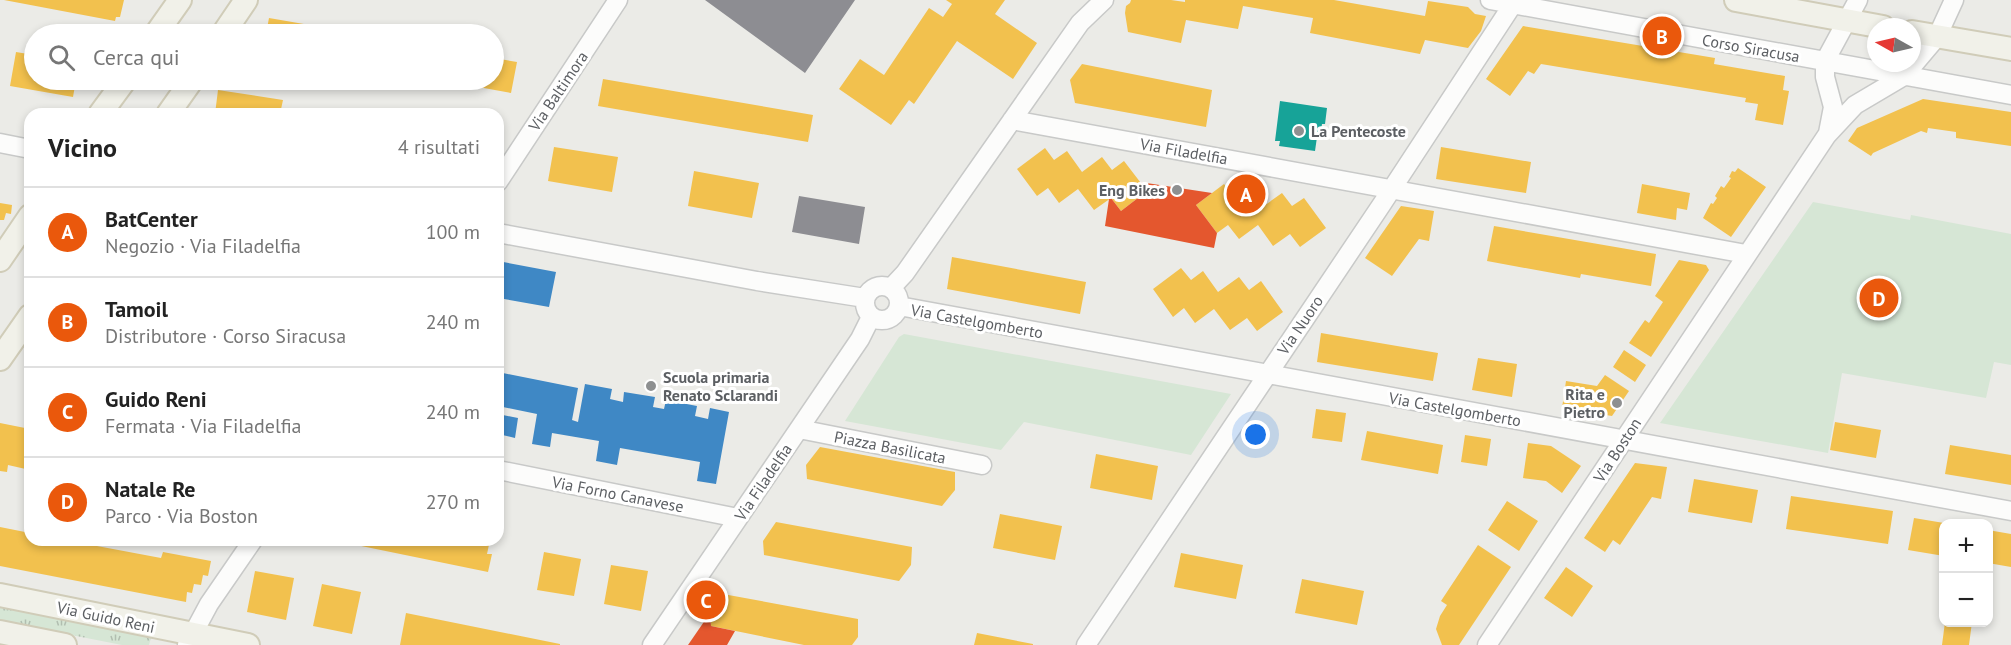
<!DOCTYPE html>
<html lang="it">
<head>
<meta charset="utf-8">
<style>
	body { margin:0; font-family:"PT Sans",sans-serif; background:#f2f2f2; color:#222 }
	.controls { position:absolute; right:18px; bottom:18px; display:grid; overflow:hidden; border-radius:12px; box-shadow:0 3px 9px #0003 }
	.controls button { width:54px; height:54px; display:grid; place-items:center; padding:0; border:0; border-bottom:2px solid #e0e0e0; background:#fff; color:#222; font:30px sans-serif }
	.compass { position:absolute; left:1867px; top:18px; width:54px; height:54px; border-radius:50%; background:#fff; box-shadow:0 3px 9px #0003; rotate:278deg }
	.you { position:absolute; left:1256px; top:435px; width:21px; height:21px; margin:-15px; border:4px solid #fff; border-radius:50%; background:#1a73e8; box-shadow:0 0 0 9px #1a73e833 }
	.badge { display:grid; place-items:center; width:39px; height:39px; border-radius:50%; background:#ea580c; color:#fff; font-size:20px; font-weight:700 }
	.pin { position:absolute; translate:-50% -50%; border:3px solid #fff; box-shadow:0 2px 6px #0006 }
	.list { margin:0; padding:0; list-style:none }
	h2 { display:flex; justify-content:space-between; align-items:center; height:78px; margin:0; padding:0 24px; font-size:26px }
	h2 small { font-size:20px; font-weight:400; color:#767676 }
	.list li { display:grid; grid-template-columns:39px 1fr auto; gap:18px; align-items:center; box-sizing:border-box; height:90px; padding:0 24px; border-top:2px solid #e0e0e0 }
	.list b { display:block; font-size:22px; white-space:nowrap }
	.list p { margin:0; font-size:20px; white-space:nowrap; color:#767676 }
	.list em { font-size:20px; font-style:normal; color:#767676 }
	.icon { flex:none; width:33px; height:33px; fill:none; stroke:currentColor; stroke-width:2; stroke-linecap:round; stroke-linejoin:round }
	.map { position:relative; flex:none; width:2011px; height:645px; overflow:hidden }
	.search { position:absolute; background:#fff; box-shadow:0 3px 9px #0003; left:24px; top:24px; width:480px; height:66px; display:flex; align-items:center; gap:15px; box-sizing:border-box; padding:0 21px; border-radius:33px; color:#767676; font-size:22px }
	.panel { position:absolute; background:#fff; box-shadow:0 3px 9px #0003; left:24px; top:108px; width:480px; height:438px; border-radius:18px }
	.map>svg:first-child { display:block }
</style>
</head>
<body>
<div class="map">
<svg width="2011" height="645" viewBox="0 0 2011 645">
	<defs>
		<pattern id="grass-tufts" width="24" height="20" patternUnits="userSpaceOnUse" patternTransform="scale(1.5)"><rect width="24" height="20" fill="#d6e6d5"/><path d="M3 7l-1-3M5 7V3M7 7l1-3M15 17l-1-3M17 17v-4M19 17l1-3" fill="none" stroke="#b1beb0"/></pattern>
	</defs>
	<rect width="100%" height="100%" fill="#ebebe7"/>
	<path fill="url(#grass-tufts)" d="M0,607L19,608L152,634L149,645H122L0,621Z"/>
	<path fill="#d6e6d5" d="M1813,202L1910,220L1911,215L2011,234V365L1994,362L1986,398L1842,373L1828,453L1660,423Z
		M904,334L1231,394L1191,455L1024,422L1001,450L845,421L899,337Z"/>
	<path fill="#f2c14e" d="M4,0H124L120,17H116L115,21Z
		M946,0H1005L995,14L1037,43L1013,79L957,41L914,104L909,100L891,125L839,89L860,59L884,75L929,8L943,17L952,4Z
		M1131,0H1171L1185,2V0H1334L1425,16L1428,1L1468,7L1475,14L1486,16L1481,31L1468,48L1425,40L1420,54L1310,33L1313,18L1243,6L1238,29L1186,20L1181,43L1128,32L1125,13L1126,6L1130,3Z
		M269,18L356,33V34H266Z
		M1523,26L1715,58L1714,64L1785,76L1783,90L1789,91L1783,125L1755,120L1758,104L1745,102L1746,98L1541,64L1534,74L1528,71L1510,96L1486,79Z
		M16,52L34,55V80H76L73,97L10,86Z
		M494,58L517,62L511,93L445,81L494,80Z
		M1082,64L1212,90L1206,127L1075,103L1070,80Z
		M603,79L813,115L808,142L598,106Z
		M218,90L283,100L280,114H215Z
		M1923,99L2011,112V146L1956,138V132L1928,128L1927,133L1921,131L1873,153L1871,156L1848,141L1857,128Z
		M554,147L618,157L612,192L548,181Z
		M1441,147L1531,162L1526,193L1436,179Z
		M1045,148L1054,160L1067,151L1082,172L1102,157L1112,170L1124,161L1147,191L1121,211L1111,198L1094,210L1078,189L1059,203L1048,188L1037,196L1017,169Z
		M1738,168L1766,187L1731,237L1703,218L1711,203L1713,204L1717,198L1715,196L1721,186L1724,188L1731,178L1729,177L1732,171L1735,172Z
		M694,171L759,183L752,218L688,206Z
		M1224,184L1234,197L1246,188L1261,208L1282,193L1292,206L1304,198L1326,228L1300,247L1290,234L1273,246L1258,225L1239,239L1228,225L1217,233L1196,205Z
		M1642,184L1690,193L1687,210L1677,208L1676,220L1637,213Z
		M0,203L12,205L11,214L6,213L4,220H0Z
		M1401,206L1434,211L1429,241L1419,239L1392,276L1365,258Z
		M1494,226L1656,254L1651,286L1581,274L1580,278L1487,261Z
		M952,257L1086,282L1080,314L947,289Z
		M1679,260L1706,265L1709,270L1651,357L1629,343L1645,320L1649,323L1663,302L1655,296Z
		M1181,268L1191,280L1203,271L1218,292L1239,277L1249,290L1261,281L1283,312L1257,331L1247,318L1230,330L1214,309L1195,323L1184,308L1173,317L1153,289Z
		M1321,333L1438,353L1433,381L1317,362Z
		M1624,350L1646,365L1635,382L1613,367Z
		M1478,358L1517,364L1512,397L1472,390Z
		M1605,375L1629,391L1612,416L1562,408L1566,381L1597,386Z
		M1316,409L1346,413L1342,442L1312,438Z
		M1835,422L1881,430L1876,458L1830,450Z
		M0,423L30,429V470L8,465L7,472L0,471Z
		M1367,431L1443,445L1438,474L1361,460Z
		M1465,435L1491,439L1487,466L1461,462Z
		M1528,443L1551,446L1581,466L1562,493L1546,481L1523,478Z
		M1950,445L2011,455V485L1945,474Z
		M820,447L955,472V490L942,506L807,479L806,465Z
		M1096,454L1158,466L1152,500L1090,488Z
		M1635,463L1667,467L1661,499L1652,497L1620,545L1613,540L1605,552L1584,538Z
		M1694,479L1758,490L1752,523L1688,512Z
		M1791,496L1893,511L1888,544L1786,529Z
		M1507,501L1538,521L1519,551L1488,530Z
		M1000,514L1062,526L1055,560L993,548Z
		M1914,518L1944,523V556L1908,550Z
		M776,522L912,547L911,565L899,581L764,555L763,541Z
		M0,527L30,533V540H65L161,558L163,552L211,561L208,576L203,575L201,585L194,584L192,593L187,592L186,602L0,566Z
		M1988,530L2011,534V567L1988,563Z
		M332,540H490L487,554H492L488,572Z
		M1478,545L1511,567L1459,645H1442L1436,629L1440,616L1447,605L1441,601Z
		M544,552L581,559L574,596L537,590Z
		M1181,553L1243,565L1236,599L1174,587Z
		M611,565L648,571L641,611L604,604Z
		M1566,567L1593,586L1572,617L1544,598Z
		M255,571L294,578L286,620L247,612Z
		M1302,579L1364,591L1357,625L1295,613Z
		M322,584L361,592L352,634L313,626Z
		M723,594L858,619V637L852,645H804L711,626L710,613Z
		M406,613L560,644V645H400Z
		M1945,622H1972L1969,645H1942Z
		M977,633L1033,644V645H974Z"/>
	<path fill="#e4572e" d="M1140,182L1212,193L1196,205L1217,233L1214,248L1105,226L1109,199L1111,198L1121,211L1147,191Z
		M710,613L711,626L735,631L727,645H688Z"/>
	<path fill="#3f88c5" d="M498,261L556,272L549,307L498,298Z
		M498,372L578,388L572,420L578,422L585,384L612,389L610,399L623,402L624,392L655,397L653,407L664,409L666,400L697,406L695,416L708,419L710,408L729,412L716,484L697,481L700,462L620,448L617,465L596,461L599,441L552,433L550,447L532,444L537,414L498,406Z
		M498,414L518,418L515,438L498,434Z"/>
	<path fill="#17a398" d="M1280,101L1327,108L1325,124H1322L1320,138L1317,137L1315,151L1279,146L1280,141H1275Z"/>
	<path fill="#8d8d92" d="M705,0H855L805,73Z
		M799,196L865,207L859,244L792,232Z"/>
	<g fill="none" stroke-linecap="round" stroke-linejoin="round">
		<g stroke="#c8c9c8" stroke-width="21">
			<path id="minor" d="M1490,0L2011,95
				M1012,120L1746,254
				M1828,133L1833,107L1825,77V61L1858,0
				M0,143L30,149
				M498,182L618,0
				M498,233L757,281L865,298
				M865 303a17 17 0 1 1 34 0a17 17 0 1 1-34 0Z
				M891,288L905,273L1080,23L1104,0
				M899,306L2011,511
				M799,429L982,465
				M498,470L738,518
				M187,645L209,604L253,540
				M652,645L860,339L871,317
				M1086,645L1382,204L1513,4
				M1487,645L1827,135L1855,105L1904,76L1937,37L1954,0"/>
		</g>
		<g stroke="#d0ccb8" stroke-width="26">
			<path id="major" d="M1736,0L1883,27
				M1912,32L2011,49
				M156,34L180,0
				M223,34L246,0
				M100,114L125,80
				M168,114L192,80
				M0,260L30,216
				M0,359L30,316
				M0,595L248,645
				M0,632L65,645"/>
		</g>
		<use href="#minor" stroke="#fcfcfb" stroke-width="18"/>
		<use href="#major" stroke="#f1f1e9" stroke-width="22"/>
	</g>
	<g fill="#8e9091" stroke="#fff" stroke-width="2">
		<circle cx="1299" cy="131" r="6"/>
		<circle cx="1177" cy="190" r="6"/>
		<circle cx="651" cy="386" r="6"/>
		<circle cx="1617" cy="403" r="6"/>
	</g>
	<g text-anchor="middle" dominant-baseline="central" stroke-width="6" stroke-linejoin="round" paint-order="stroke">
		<g font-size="16" fill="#5c5f63" stroke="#fff">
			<text transform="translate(1751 48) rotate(10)">Corso Siracusa</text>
			<text transform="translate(558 91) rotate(-56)">Via Baltimora</text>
			<text transform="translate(1184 151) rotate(10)">Via Filadelfia</text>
			<text transform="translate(977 321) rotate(10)">Via Castelgomberto</text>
			<text transform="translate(1300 325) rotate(-56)">Via Nuoro</text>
			<text transform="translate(1455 409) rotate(10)">Via Castelgomberto</text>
			<text transform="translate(890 447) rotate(11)">Piazza Basilicata</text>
			<text transform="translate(1617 450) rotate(-57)">Via Boston</text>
			<text transform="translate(763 482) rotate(-56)">Via Filadelfia</text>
			<text transform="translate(618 494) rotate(11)">Via Forno Canavese</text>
			<text transform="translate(106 617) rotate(12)">Via Guido Reni</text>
		</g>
		<g font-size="16" font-weight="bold" fill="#5c5f63" stroke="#fff" text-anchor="start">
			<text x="1311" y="131">La Pentecoste</text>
			<text x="1165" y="190" text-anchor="end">Eng Bikes</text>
			<text x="663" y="377">Scuola primaria<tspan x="663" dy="18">Renato Sclarandi</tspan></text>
			<text x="1605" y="394" text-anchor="end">Rita e<tspan x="1605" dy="18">Pietro</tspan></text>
		</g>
	</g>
</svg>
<div class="controls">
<button>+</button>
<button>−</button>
</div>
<svg class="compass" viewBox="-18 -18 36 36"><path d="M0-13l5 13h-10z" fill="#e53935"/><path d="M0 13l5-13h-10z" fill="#767676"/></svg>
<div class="you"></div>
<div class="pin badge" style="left:1246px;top:194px">A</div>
<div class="pin badge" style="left:1662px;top:36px">B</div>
<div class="pin badge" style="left:706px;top:600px">C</div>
<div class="pin badge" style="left:1879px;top:298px">D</div>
<div class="search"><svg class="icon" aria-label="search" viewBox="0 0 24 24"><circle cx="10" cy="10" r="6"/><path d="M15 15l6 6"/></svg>Cerca qui</div>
<section class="panel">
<h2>Vicino<small>4 risultati</small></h2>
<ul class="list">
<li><span class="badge">A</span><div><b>BatCenter</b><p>Negozio · Via Filadelfia</p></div><em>100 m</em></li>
<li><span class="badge">B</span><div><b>Tamoil</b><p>Distributore · Corso Siracusa</p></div><em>240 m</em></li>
<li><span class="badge">C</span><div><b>Guido Reni</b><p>Fermata · Via Filadelfia</p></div><em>240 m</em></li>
<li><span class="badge">D</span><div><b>Natale Re</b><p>Parco · Via Boston</p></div><em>270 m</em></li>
</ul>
</section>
</div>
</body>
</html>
